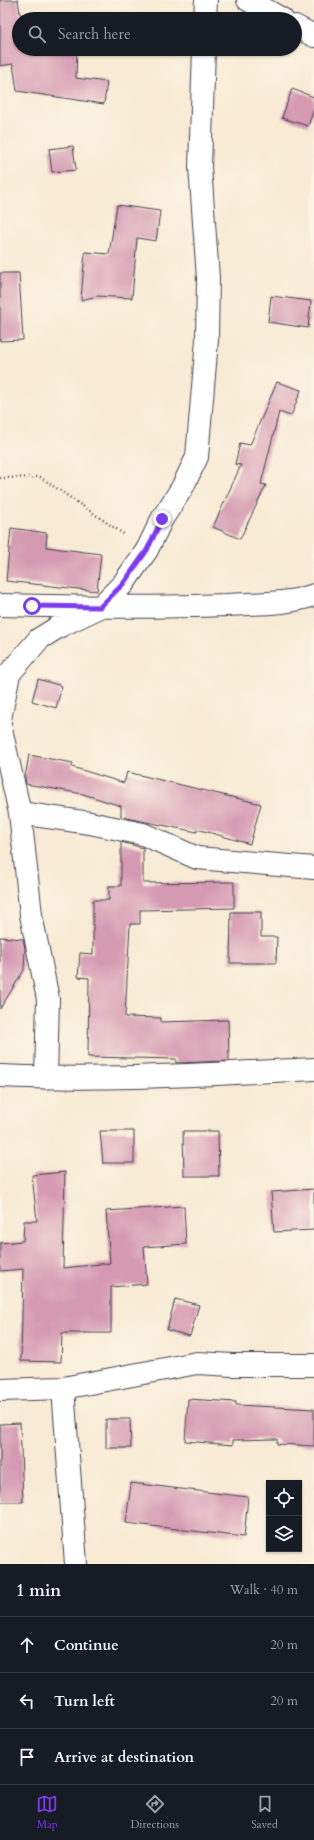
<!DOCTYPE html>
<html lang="en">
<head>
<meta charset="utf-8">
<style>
	body { margin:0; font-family:Cardo,serif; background:#20242c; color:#f1f3f6 }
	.controls { position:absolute; right:12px; bottom:12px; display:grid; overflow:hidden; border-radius:0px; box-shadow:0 1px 3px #0004 }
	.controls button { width:36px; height:36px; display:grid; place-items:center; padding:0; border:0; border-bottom:1px solid #363941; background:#171b24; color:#f1f3f6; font:20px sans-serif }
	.stop { position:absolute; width:12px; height:12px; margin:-9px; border:3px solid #7c3aed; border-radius:50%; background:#fff }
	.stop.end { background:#7c3aed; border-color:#fff; box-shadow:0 1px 4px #0008 }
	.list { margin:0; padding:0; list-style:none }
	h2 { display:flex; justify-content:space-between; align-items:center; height:52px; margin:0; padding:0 16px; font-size:17px }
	h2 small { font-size:13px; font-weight:400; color:#9ea1a6 }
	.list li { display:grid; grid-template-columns:26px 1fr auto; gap:12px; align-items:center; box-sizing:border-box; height:56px; padding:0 16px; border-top:1px solid #363941 }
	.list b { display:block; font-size:15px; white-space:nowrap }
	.list em { font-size:13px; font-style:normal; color:#9ea1a6 }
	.icon { flex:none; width:22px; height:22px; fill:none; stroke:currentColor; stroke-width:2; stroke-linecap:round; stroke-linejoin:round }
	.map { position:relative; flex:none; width:314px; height:1564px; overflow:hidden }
	.search { position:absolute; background:#171b24; box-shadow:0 1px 3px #0004; left:12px; right:12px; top:12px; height:44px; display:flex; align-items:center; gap:10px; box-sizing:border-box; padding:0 14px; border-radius:22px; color:#9ea1a6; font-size:15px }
	.sheet { height:220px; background:#171b24 }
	nav { display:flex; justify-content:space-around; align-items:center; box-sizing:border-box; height:56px; border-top:1px solid #363941; background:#171b24; font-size:11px; color:#9ea1a6 }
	nav a { display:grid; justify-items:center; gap:2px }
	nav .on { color:#7c3aed }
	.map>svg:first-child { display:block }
</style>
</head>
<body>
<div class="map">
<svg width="314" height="1564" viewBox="0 0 314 1564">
	<rect width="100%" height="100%" fill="#fcf5e5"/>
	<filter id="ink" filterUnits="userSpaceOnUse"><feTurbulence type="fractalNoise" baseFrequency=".025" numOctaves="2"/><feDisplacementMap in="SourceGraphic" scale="8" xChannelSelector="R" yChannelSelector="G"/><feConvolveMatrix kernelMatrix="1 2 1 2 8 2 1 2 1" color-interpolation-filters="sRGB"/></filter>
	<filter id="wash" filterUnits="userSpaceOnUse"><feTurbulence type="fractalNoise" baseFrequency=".012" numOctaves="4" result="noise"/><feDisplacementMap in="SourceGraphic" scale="16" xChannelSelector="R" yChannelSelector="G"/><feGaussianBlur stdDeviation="0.9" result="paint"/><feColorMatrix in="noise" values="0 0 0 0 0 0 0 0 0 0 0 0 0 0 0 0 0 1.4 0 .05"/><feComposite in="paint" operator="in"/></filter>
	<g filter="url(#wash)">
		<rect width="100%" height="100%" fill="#f8ead4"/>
		<g id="blocks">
			<path fill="#d59ab2" d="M0,0H18L21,19H19V49H77L76,78L107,82L104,104L17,91L13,64L0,66Z
				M292,89L314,97V109L308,126L282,118Z
				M73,146L76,170L52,172L49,149Z
				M117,205L160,211L156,241L137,238L132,298L97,296L81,300L85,252L109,254Z
				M0,273H19L23,340L0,341Z
				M271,296L311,301L308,328L268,322Z
				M277,382L301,390L291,416L279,412L261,484L266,485L240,539L213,527L241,465L235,464L240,443L250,445Z
				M11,528L47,533L46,547L101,554L97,591L6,581Z
				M38,679L62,686L56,708L32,701Z
				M29,755L73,763L72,767L124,783L127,772L261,804L250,844L197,829V832L121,817V806L83,794L26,784L25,777Z
				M121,842L143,848V883L234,882V908L140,910V924H130L125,1017L161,1018V1022L228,1020L229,1061L176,1063V1059L88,1057L89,978L78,977L80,953L93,954V900H109V886H121Z
				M231,912H261V937H277L276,963H230Z
				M0,937L23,939L25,948L24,970L0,1009Z
				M100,1131H134V1163H103Z
				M183,1131H218L219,1176H184Z
				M65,1172L63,1268L110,1263L106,1211L184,1206L186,1244L144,1247L147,1284L111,1287V1333H62L61,1362L21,1361L23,1269L0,1271V1243L23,1241L24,1221H37L32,1175Z
				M314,1189V1230L274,1232L271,1192Z
				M175,1299L199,1305L190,1336L167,1330Z
				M188,1399L236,1402V1405L314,1409V1446L277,1444V1439L233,1440V1445L185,1441Z
				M106,1419H130L131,1448H106Z
				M20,1423L23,1502H0V1424Z
				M131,1483L248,1497L244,1537L126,1523Z"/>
		</g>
	</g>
	<g filter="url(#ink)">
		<use href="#blocks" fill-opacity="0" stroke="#424052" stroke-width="1"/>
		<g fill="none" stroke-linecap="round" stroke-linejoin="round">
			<g stroke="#424052" stroke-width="24">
				<path id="street" d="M248,0L282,19
					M205,19L206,0
					M295,26L314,36
					M0,605C76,607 152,608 227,605C257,603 286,605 314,595
					M0,719L9,674L39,639L60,626L100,607L123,584L147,550L162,519L182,488L197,457L207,340L208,278L200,167L204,49
					M0,725L20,813L31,915L48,999L46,1078
					M20,813L90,823L143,834L197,858L314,868
					M0,1076C105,1081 209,1074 314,1069
					M63,1388L76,1564
					M0,1390L63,1388L197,1363L233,1365H314"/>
			</g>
			<path stroke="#424052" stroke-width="2.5" stroke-dasharray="1 3" stroke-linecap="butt" d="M0,478L40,477L125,535"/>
			<use href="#street" stroke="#fff" stroke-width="22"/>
		</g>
	</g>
	<g fill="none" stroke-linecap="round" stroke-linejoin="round" filter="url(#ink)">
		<path stroke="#7c3aed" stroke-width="5" d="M32,606L100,607L123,584L147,550L162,519"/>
	</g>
</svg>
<div class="controls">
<button><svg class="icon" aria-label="locate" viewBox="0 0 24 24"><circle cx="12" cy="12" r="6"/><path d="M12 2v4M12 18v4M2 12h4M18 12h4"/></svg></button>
<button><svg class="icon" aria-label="layers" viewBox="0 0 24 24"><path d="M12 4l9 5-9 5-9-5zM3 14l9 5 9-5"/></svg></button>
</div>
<div class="stop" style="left:32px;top:606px"></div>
<div class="stop end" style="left:162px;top:519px"></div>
<div class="search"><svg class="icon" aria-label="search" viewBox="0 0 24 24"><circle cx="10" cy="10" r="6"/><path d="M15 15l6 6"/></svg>Search here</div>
</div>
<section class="sheet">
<h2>1 min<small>Walk · 40 m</small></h2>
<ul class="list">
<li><svg class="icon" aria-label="ahead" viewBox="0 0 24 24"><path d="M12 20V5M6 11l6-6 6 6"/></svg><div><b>Continue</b></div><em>20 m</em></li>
<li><svg class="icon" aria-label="left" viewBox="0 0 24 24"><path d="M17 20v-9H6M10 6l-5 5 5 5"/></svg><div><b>Turn left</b></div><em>20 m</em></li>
<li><svg class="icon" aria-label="arrive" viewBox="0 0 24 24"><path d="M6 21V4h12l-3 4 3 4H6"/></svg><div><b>Arrive at destination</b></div></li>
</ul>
</section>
<nav>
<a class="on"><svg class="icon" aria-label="map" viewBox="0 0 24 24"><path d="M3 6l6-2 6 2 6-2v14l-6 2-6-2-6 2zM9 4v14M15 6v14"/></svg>Map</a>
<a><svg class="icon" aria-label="directions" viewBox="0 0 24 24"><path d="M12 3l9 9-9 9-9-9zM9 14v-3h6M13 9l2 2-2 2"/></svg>Directions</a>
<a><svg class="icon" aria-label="saved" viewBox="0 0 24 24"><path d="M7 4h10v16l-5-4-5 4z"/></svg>Saved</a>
</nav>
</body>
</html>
